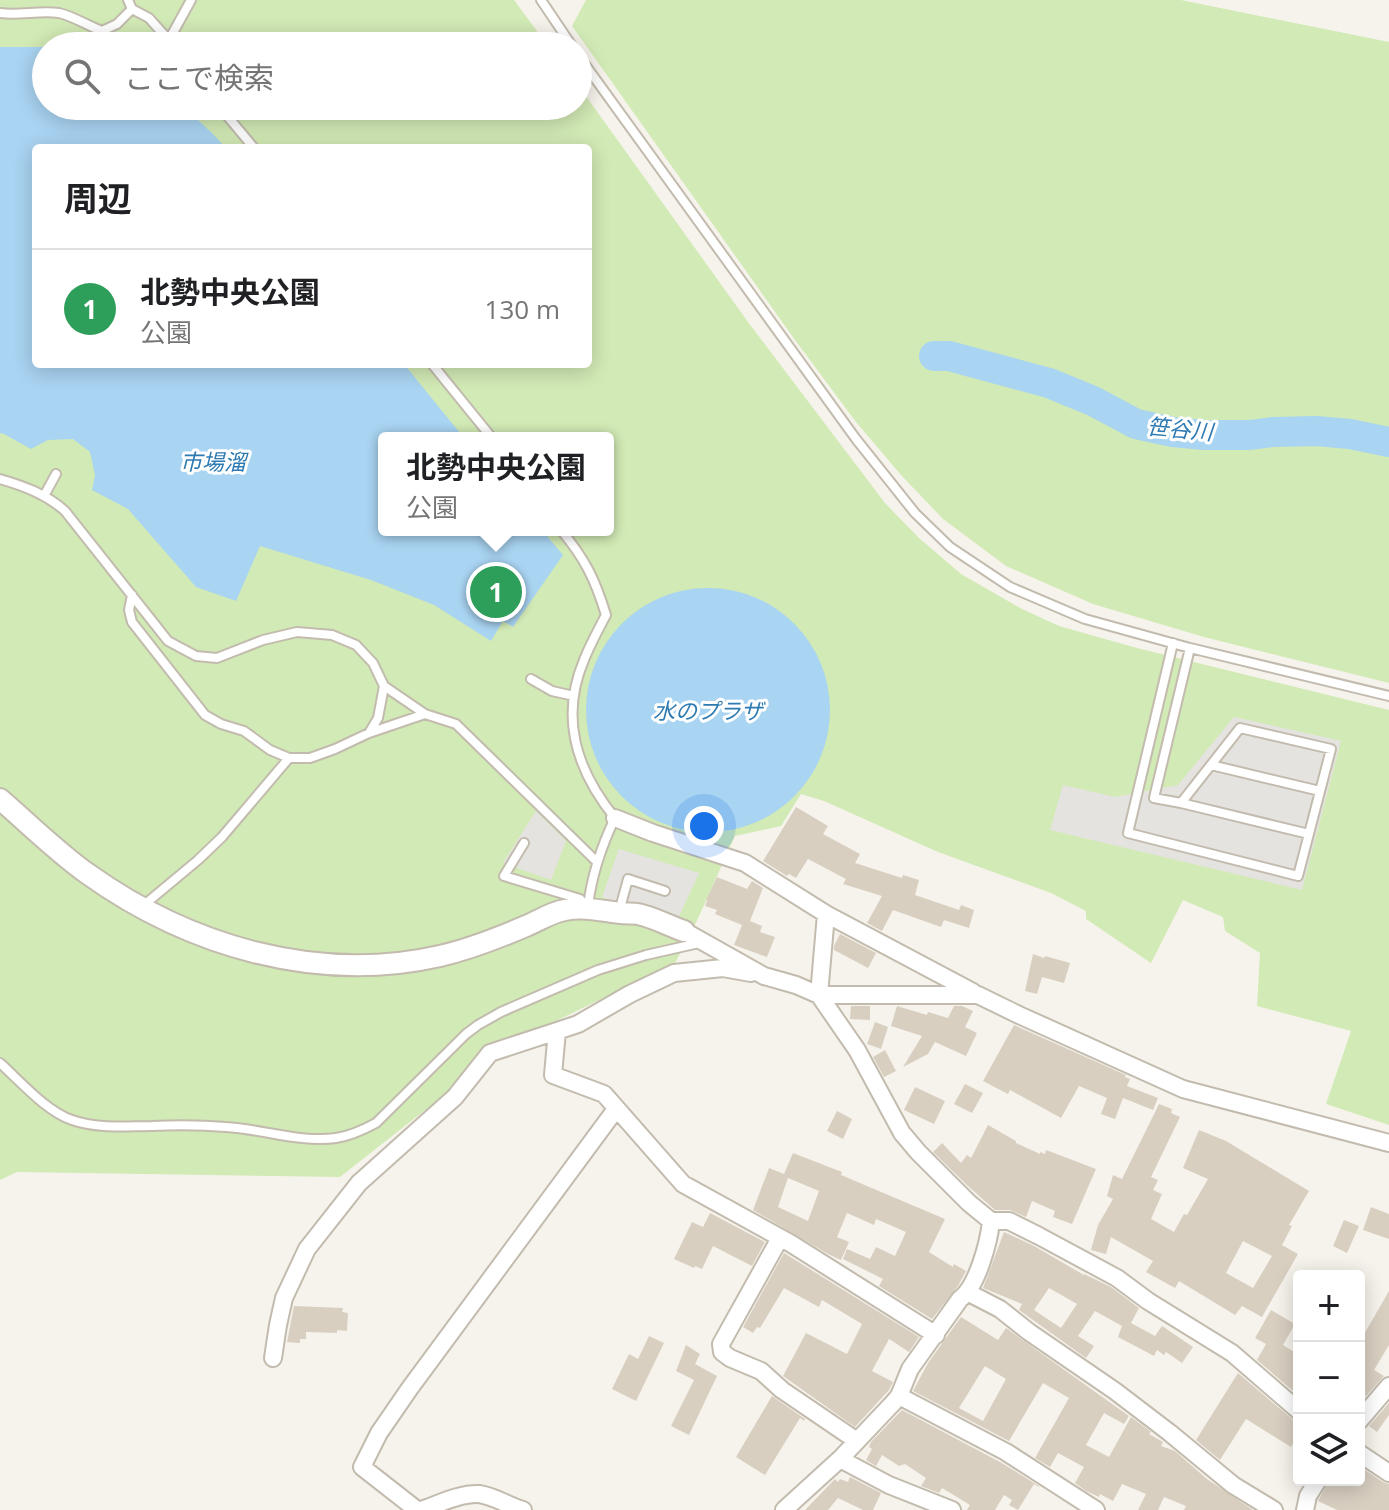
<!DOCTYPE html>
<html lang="ja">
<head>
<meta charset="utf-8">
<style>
	body { margin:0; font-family:"Open Sans","Noto Sans JP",sans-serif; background:#f6f6f6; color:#202124 }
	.controls { position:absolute; right:24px; bottom:24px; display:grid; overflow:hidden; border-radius:8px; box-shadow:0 4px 20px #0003 }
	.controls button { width:72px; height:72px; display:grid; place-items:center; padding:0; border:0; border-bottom:2px solid #e0e0e0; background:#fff; color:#202124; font:40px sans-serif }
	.you { position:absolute; left:704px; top:826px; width:28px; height:28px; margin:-20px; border:6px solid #fff; border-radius:50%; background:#1a73e8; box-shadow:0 0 0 12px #1a73e833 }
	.badge { display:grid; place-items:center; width:52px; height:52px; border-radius:50%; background:#111827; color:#fff; font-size:26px; font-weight:700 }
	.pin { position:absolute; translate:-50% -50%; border:4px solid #fff; box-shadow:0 2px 8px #0006 }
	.popup { position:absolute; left:378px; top:432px; width:236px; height:104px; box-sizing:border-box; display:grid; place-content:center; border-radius:8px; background:#fff; filter:drop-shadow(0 2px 6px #0005); font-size:26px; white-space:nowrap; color:#757577 }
	.popup b { font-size:30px; color:#202124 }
	.popup::after { content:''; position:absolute; left:50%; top:100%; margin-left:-16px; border:16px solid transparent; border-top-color:#fff }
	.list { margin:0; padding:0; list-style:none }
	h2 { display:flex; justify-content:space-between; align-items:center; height:104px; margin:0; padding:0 32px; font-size:34px }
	h2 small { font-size:26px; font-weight:400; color:#757577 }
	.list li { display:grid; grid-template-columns:52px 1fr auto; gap:24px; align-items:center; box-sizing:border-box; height:120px; padding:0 32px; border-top:2px solid #e0e0e0 }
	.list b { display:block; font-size:30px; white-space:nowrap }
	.list p { margin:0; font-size:26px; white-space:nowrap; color:#757577 }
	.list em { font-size:26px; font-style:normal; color:#757577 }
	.icon { flex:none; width:44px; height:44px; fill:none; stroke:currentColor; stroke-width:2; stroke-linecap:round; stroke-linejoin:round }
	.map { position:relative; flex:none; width:1389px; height:1510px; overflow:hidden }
	.search { position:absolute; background:#fff; box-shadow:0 4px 20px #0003; left:32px; top:32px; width:560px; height:88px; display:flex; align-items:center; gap:20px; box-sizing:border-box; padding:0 28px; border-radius:44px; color:#757577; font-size:30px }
	.panel { position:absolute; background:#fff; box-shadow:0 4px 20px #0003; left:32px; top:144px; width:560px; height:224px; border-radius:8px }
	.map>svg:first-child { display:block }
</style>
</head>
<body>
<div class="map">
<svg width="1389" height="1510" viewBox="0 0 1389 1510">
	<rect width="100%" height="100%" fill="#f6f3ec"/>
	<path fill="#d2eab5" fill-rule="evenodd" d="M0,0H514L548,46H46V106H578V85L748,322L885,503L919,538L961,574L1022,609L1059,626L1137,648L1389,710V1125L1326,1104L1351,1031L1257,1006L1260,953L1225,931L1223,917L1183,900L1151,963L1086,919V911L1051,893L938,852L824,801L801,794L781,826L735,836L695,925L675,963L556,1021L448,1092L340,1177L17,1172L0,1180ZM36,148H588V364H36ZM384,438H608V530H384Z
		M586,0H1181L1389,42V683L1204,637L1093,604L1006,566L943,519L901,475L856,422L795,340L572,26Z"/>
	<path fill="#e5e3e0" d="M1234,717L1341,741L1302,890L1050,830L1063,785L1115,797L1178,785Z
		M536,811L566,841L551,880L503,863Z
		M619,849L699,873L676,923L602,897Z"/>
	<path fill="#a9d4f2" d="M0,47H46V106H183L213,134L226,148H36V364H404L464,438H384V530H542L563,555L513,627L503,621L491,641L434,605L371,580L260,546L236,601L196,587L128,509L92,490L95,475L90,452L73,439L48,440L31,449L4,434L0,433Z
		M586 710a122 122 0 1 1 244 0a122 122 0 1 1-244 0Z"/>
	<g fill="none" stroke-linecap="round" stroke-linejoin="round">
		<path stroke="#a9d4f2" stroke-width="30" d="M934,356H949L1049,383L1093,401L1136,424L1173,432L1204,435H1250L1272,432L1316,431L1350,434L1389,442"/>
	</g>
	<path fill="#d8cfc1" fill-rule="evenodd" d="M796,807L828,826L823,834L860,854L855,863L902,878L903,875L919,880L915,895L959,910L961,905L974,910L969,928L944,920L941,927L893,910L882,931L867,923L882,896L843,884L846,879L808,859L796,878L789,874L787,876L763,861Z
		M717,877L747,889L752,881L763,888L750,921L762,926L760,932L775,937L767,957L734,945L742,925L715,914L717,910L705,906L707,900H706Z
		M840,934L876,953L868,968L834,950V946Z
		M1033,954L1044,958L1045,956L1070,963L1064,983L1042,977L1037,994L1025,991Z
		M851,1006H870V1020L850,1019Z
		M897,1006L927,1015L928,1012L948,1018L954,1006H962L973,1011L965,1027L977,1033L966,1056L935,1042L928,1054L903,1067L922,1036L891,1026Z
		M875,1022L888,1027L881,1049L867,1044Z
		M1014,1025L1126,1075L1125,1077L1130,1079L1127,1086L1158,1098L1153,1110L1123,1098L1115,1119L1101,1114L1107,1098L1079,1086L1061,1118L1010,1090L1008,1094L983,1081Z
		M885,1050L896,1071L884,1077L873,1057Z
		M965,1084L983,1093L972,1113L954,1104Z
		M915,1087L945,1101L934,1124L904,1110Z
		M1159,1104L1172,1109L1171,1113L1180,1117L1151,1177L1158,1180L1153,1190L1162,1194L1151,1219L1174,1232L1184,1214L1187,1215L1208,1179L1183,1168L1199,1130L1226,1141L1309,1191L1289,1225L1292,1226L1282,1245L1298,1254L1262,1317L1242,1306L1235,1315L1179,1281L1175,1288L1146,1272L1153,1261L1111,1237L1106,1254L1091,1250L1098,1225L1113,1199L1107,1196L1113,1175L1122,1179ZM1243,1241L1272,1256L1253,1288L1226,1273Z
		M837,1111L852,1119L843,1139L827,1131Z
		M988,1125L1016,1141V1143L1040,1154V1152L1045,1154L1046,1150L1096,1169L1072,1224L1053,1217L1055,1211L1032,1201L1026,1217L1010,1210H995L969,1187L933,1152L942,1143L961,1163L967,1155L971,1158Z
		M793,1153L842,1172L841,1175L945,1219L929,1252L953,1267L954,1264L966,1271L958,1286L932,1319L879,1286L883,1279L843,1259L847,1249L870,1259L876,1247L895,1256L906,1232L876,1219L874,1225L847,1213L837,1237L849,1242L841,1260L828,1254L753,1210L769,1168L784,1174ZM788,1178L819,1191L808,1221L778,1207Z
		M1371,1207L1389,1214V1239L1363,1230Z
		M710,1213L765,1242L752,1266L713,1246L702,1269L695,1266L694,1268L674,1259L692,1222L703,1227Z
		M1344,1220L1359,1226L1347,1253L1333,1246Z
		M1004,1232L1034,1246L1084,1275V1274L1111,1287L1139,1308L1131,1323L1155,1336L1162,1326L1193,1347L1182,1363L1166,1352L1164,1355L1157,1350L1154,1356L1118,1337L1122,1326L1095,1311L1078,1336L1094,1346L1086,1358L1019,1310L1022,1304L983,1288ZM1049,1288L1077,1304L1061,1328L1034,1310Z
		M784,1253L919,1337L909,1352L889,1339L872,1371L893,1382L889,1390L855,1427L783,1376L806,1333L847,1354L862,1324L822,1300L819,1307L784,1288L760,1328L757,1327L753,1333L743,1327Z
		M1389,1291V1345L1374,1370L1384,1376L1366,1396L1359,1392V1343Z
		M294,1306L343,1308L342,1312L348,1313L347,1331L337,1330V1333L306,1332V1339H300V1343L287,1342Z
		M1271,1310L1295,1324L1283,1345L1299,1355V1396L1257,1360L1266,1344L1255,1338Z
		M961,1317L998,1340L1006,1328L1129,1416L1124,1424L1104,1413L1086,1445L1109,1457L1131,1417L1151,1432L1149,1434L1163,1442L1161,1446L1175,1451L1207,1479L1253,1510H1184L1186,1506L1164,1497L1158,1510H1138L1146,1494L1122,1484L1113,1501L1100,1494L1099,1497L1086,1491L1075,1483L1084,1467L1058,1453L1050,1467L1035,1458L1069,1398L1043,1383L1009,1441L913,1391L928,1363ZM985,1366L1006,1379L983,1421L959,1408Z
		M649,1336L664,1343L636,1401L612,1389L629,1354L638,1359Z
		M686,1345L700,1354L695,1364L717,1376L689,1435L671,1426L694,1380L676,1371Z
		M1238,1373L1292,1419L1299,1422V1434L1291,1447L1246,1419L1220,1460L1196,1440Z
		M772,1396L805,1419L804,1421L800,1418L765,1475L736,1457Z
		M1389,1403V1415L1377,1432L1369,1426Z
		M902,1410L1000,1462L1039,1486V1487L1034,1484L1018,1510L1009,1505L1012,1500L1004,1495L995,1510H967L970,1505L942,1488L939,1493L921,1486L926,1478L905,1464L899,1466L882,1455L876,1466L866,1460L872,1449L869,1447L871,1442Z
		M1359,1466L1383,1482L1389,1484V1510H1337L1318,1501L1329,1480H1359Z
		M850,1477L881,1493L873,1510H863L838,1498L828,1510H805L835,1479L838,1482L840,1479L848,1482Z"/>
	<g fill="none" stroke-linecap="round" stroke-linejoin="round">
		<g stroke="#c2bbae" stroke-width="12">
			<path id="service" d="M128,0L132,9L149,18L174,46
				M541,0L572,46
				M0,13C20,16 39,10 59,13C73,16 88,26 102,31L117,24L132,9
				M169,40L191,0
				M578,55L856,439L915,513L950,547L1010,587L1085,619L1190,648L1389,696
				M219,106L254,148
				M432,364L492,438
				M0,479C24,486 46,494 65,511L168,641L196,656L217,658L263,640L297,632L332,635L356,645L373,663L384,686L425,714L456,724L597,862
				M44,496L56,474
				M561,530C585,559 595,579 606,615C598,630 590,645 584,660C559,719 577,771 615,818C601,847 592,874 588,906
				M132,595L129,610L132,622L205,715L221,724L244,731L270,750L289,758H310L335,749L369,733L425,714
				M1173,643L1128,833L1298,876L1331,749L1240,728L1181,803L1154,798L1190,648
				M531,679L552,691L574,696
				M369,733L378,718L384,686
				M1211,765L1320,791
				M1181,803L1309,834
				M524,843L504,876L580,899L585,905
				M144,905L198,860L222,837L289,758
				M619,912L628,879L665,891
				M0,1063C21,1082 46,1111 72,1120C98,1129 125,1126 152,1126C176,1125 201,1125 226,1127C262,1129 300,1143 336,1138C350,1136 363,1130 376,1123L466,1034L478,1025L501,1012L598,970L646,955L699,943"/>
		</g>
		<g stroke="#c2bbae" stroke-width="20">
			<path id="minor" d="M615,818L653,833L745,863L826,914L973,992
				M826,914L819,995L857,1050L902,1133L918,1152L969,1203L991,1221H1009L1039,1236L1117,1278L1148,1301L1232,1353L1299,1411
				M684,931L764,976L796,985L819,995H978L1019,1015L1183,1089L1389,1143
				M751,973L723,968L674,973L630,994L578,1024L557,1031L553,1075L604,1094L683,1184L790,1243L936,1335
				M780,1238L721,1344L722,1352L730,1358L761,1371L782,1390L857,1441
				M969,1293L1000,1309L1029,1332L1115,1391L1170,1433L1233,1485L1274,1510
				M273,1358L278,1325L284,1298L307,1249L359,1183L455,1097L490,1053L557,1031
				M899,1396L1006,1452L1096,1510
				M1359,1421L1389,1386
				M1359,1453L1389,1473
				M840,1459L889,1485L952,1510
				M417,1510L362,1467L379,1433L410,1388L616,1109
				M421,1510C439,1504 460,1493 479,1494C494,1496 509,1506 523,1510
				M784,1510L840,1459L893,1403L899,1396L910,1369L960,1299C977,1287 989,1242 991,1221
				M1305,1510L1308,1496L1318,1480"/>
		</g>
		<g stroke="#c2bbae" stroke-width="24">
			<path id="tertiary" d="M0,799C29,824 57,852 88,874C189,946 317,984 440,956C470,949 498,938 526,926C538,921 552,912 565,910C583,906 602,911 620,913C626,914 632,913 638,914C653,917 669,926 684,931"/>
		</g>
		<use href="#service" stroke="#fff" stroke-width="8"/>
		<use href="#minor" stroke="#fff" stroke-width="16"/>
		<use href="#tertiary" stroke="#fff" stroke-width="20"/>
	</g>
	<g text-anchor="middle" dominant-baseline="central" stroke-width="6" stroke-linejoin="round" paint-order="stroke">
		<g font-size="22" font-style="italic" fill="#2e7ab2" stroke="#fff">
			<text transform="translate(1180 428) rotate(5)">笹谷川</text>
			<text x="213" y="461">市場溜</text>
			<text x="708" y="710">水のプラザ</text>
		</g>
	</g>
</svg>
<div class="controls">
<button>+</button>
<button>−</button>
<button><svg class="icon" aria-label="layers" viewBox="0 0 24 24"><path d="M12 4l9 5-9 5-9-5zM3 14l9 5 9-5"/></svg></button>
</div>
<div class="you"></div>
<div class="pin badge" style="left:496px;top:592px;background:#2e9e5b">1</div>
<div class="popup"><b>北勢中央公園</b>公園</div>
<div class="search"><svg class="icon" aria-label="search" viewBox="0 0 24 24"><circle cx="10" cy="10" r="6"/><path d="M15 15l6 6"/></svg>ここで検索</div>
<section class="panel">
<h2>周辺<small></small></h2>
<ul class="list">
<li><span class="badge" style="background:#2e9e5b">1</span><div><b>北勢中央公園</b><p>公園</p></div><em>130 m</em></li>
</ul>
</section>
</div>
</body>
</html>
